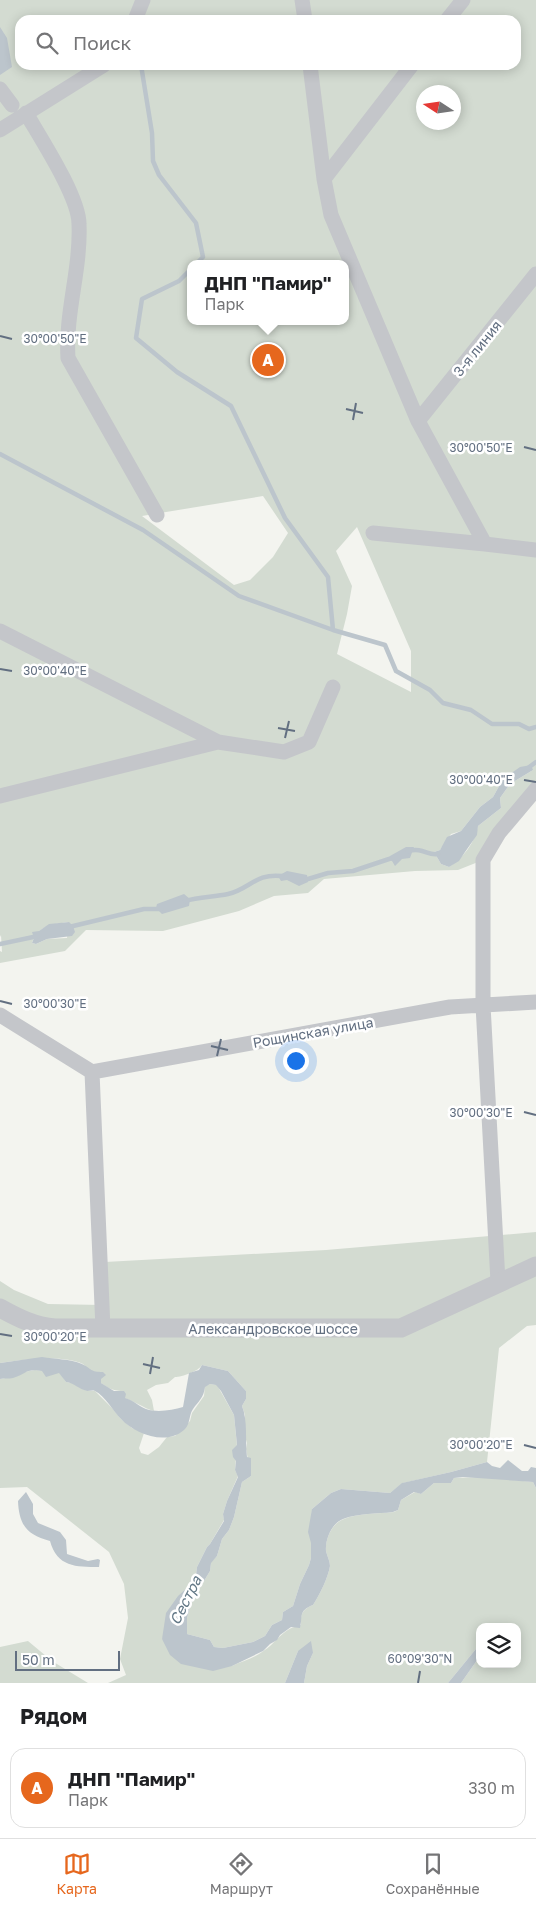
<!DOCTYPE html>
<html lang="ru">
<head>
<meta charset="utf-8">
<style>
	body { margin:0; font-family:"Golos Text",sans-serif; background:#f2f2f2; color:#202124 }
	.controls { position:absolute; right:15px; bottom:15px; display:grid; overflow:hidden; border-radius:10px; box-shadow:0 2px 12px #0003 }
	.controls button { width:45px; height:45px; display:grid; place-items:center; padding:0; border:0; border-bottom:1px solid #e0e0e0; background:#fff; color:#202124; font:25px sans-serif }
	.compass { position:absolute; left:416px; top:85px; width:45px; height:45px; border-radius:50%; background:#fff; box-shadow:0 2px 12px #0003; rotate:282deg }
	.scale { position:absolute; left:15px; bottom:12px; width:105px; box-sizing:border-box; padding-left:5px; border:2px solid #626f81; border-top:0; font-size:14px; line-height:18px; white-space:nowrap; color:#626f81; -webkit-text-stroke:4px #fff; paint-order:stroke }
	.you { position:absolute; left:295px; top:1060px; width:18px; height:18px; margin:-12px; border:4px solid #fff; border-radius:50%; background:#1a73e8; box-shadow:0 0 0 8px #1a73e833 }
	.badge { display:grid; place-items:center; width:32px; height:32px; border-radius:50%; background:#e6671d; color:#fff; font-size:16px; font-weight:700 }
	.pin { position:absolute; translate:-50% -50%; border:2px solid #fff; box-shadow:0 1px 5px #0006 }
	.popup { position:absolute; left:187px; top:260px; width:162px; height:65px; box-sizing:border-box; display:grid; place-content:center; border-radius:10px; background:#fff; filter:drop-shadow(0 1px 4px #0005); font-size:16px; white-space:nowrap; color:#757577 }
	.popup b { font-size:19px; color:#202124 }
	.popup::after { content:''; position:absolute; left:50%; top:100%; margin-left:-10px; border:10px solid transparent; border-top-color:#fff }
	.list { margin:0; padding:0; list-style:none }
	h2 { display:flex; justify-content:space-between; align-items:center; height:65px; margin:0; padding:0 20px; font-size:21px }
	h2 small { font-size:16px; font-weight:400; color:#757577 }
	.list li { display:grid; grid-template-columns:32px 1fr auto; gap:15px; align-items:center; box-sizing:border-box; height:80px; margin:0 10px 10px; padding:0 10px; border:1px solid #e0e0e0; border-radius:15px }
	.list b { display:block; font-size:19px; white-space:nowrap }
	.list p { margin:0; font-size:16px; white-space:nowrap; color:#757577 }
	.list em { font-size:16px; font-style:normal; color:#757577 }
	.icon { flex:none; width:28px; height:28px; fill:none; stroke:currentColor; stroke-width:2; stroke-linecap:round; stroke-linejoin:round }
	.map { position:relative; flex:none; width:536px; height:1683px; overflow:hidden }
	.search { position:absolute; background:#fff; box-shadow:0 2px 12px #0003; left:15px; right:15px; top:15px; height:55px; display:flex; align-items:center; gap:12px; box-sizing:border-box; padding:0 18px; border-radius:15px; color:#757577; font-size:19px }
	.sheet { height:155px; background:#fff }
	nav { display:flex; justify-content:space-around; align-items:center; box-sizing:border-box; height:70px; border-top:1px solid #e0e0e0; background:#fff; font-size:14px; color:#757577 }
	nav a { display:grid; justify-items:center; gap:2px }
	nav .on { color:#e6671d }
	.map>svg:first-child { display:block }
</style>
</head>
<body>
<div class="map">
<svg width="536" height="1683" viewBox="0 0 536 1683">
	<rect width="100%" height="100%" fill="#f3f4ef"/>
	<path fill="#d3dbd1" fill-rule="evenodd" d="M0,0H536V789L483,860L458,870L415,871L324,879L308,893L274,896L239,911L163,931L86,930L65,951L0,963V951L2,952L1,935L0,937ZM20,20H516V65H20ZM424,92H454V122H424ZM190,264H346V321H190ZM263,496L288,533L273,557L250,580L234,585L142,516ZM357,527L411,651V692L337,654L347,614L352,586L336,551ZM533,770L510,784L500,798L501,808L478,826C475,843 463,858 449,867L441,864L434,852L440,850L451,834L461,831L480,807L493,797L503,779ZM69,922L67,938L47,939L36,944L32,943C38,925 53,924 69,922Z
		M536,1232V1325L527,1326L499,1348L487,1462L451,1472L403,1483L390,1493L341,1489L331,1493L312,1509L311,1558L309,1565L300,1584L293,1606L283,1612L282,1620L272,1625L265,1636L253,1642L223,1648L214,1647L210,1640L187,1634V1618L192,1601L210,1571L211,1562L217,1556L222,1539L229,1530L234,1517L242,1482L251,1476L246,1449L247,1443L244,1433L245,1415L242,1406L246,1399V1391L228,1371L202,1365C199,1371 182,1377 175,1377L168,1383L156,1385L147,1390L152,1400L154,1411C143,1408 135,1401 124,1398V1391C114,1391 109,1389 101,1383C100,1375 94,1374 89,1370C86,1368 85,1366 83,1364C63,1354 21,1360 0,1363V1281L14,1290L48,1304L102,1305L105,1262L326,1250Z
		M35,1370L60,1373L66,1382L72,1383L87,1391H95L112,1408L121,1419L132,1428L144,1433L139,1448L141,1453L148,1455L159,1447L167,1437L175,1436L190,1421L192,1413L204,1396L205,1386L210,1384L217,1385L234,1415L237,1446L235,1470L238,1476L227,1501L223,1514L224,1520L210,1544L207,1547L197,1567L196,1575L191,1579L189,1586L162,1639L232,1666C242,1661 254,1658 262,1652C278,1642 281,1629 301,1625C300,1614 303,1609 313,1605C320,1594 328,1578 330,1566C330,1561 327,1556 326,1551C325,1539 332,1523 344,1519C358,1513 378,1514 394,1512L398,1510L401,1500L415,1492L421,1494L434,1483H451L454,1478L483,1477L533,1482L536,1488V1683H461L480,1656V1664H517V1627H497L498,1624L496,1627H480V1644L448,1683H304L307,1666L313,1653L298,1651L285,1683H108L126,1675L120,1659L128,1618L124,1584L109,1552L27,1487L0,1488V1379L17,1376L24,1372Z
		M28,1641L52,1661L88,1683H0V1647Z"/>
	<path fill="#bcc5cc" d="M0,27L7,38L12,67L0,75Z
		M531,765L533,770L510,784L500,798L501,808L478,826L477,835L465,852L459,861L449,867L441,864L434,852L440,850L447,837L461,831L480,807L493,797L503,779L520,767Z
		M406,847H414L410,858L402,859L395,866L392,861L385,860L390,856Z
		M287,871L307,875L308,882L299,886L287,880L281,881L278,876Z
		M184,894L190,899L189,906L162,914L156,908L157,904Z
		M69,922L73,926L75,932L72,936L47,939L36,944L32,943L34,938L32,932L39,931L49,924Z
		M42,1357C55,1359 70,1359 82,1364C92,1369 90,1372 103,1372L106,1375L101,1379V1383L114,1391H124L126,1394L125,1398C133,1400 140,1407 146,1409C158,1413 172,1410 183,1407L189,1373L199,1370L202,1365L228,1371L246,1391V1399L242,1406C248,1421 245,1440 247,1457L251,1458V1476L242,1482L234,1517L229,1530L222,1539L217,1556L211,1563L210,1571L192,1601L187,1618V1634L210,1640L214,1647L223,1648L253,1642L265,1636L272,1625L282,1620L283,1612L293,1606L300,1584L309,1565L311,1558V1543L308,1532L312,1509L331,1493L341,1489L390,1493L402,1483L451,1472L487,1462L492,1466L500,1468L508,1460L522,1471H528L531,1467L536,1468V1488L533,1482L463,1477L454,1478L451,1483H434L421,1494L414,1492L401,1500L398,1510L393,1512C378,1514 358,1513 343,1519C332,1523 325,1539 326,1551C327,1556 330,1561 330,1566C328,1578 320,1594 313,1605C298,1611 303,1616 300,1628L291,1627L280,1635L277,1640L270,1644L263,1651L232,1666L213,1671L181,1664L170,1655L162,1639L166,1613L178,1596L189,1586L191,1579L196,1575L197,1567L207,1547L210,1544L224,1521L223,1514L227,1501L238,1477L235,1470L236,1461L233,1457L232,1450L237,1445L234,1415L221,1391L216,1385L210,1384L205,1387C203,1401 196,1402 191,1413C189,1419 189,1426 184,1430C166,1446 135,1434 121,1419C114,1412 105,1396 95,1391C93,1390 90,1391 87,1391C79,1389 74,1383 66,1382L59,1373L46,1377L42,1371C26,1368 26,1374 13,1378C9,1379 4,1378 0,1379V1363Z
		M26,1492L33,1504V1514L38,1523L60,1532L66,1540L67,1554L88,1561L98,1559L100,1560L99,1567C76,1567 57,1567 50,1541C27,1535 19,1525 18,1501Z
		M311,1641L313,1653L307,1666L304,1683H285L298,1651Z
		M480,1644V1656L461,1683H448Z"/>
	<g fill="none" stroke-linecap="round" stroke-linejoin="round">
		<path stroke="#bcc5cc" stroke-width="4.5" d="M141,65L152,133L153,161L159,175L196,223L203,257L196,264
			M190,270L179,281L142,299L136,338L177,372L231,406L285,518L328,577L333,630
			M0,454L143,530L239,596L333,630L385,645L396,671L430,690L443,703L471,710L492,724H519L529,729L536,727
			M528,768L536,762
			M408,851C424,847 427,856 438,854
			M302,879H308L328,873L353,871L389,859
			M185,901C199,897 214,897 228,894C250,889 255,873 282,876
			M69,927L144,909H161
			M0,944L38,936"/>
		<path stroke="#c4c6ca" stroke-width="15" d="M302,0L305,20
			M135,20L143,0
			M447,20L463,0
			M310,65L324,179L331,215L418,421L485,544L536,550
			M0,89L12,105
			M26,113C41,139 79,197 79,224C81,269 65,313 68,358L157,515
			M0,130L104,65
			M324,179L412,65
			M418,421L536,274
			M373,533L485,544
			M0,631L218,742
			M0,796L218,742L284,752L309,742L333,687
			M0,1015L92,1072
			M92,1072L450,1007L536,1002
			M92,1072L103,1329
			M498,1282L483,1005V860L499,833L536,789"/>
		<path stroke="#c4c6ca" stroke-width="19" d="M0,1308C18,1318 34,1326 55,1328H401L536,1266"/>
	</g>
	<path fill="none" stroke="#626f81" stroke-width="2" d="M0,336L12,339M346,409L363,413M353,420L356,403M524,447L536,450M0,669L12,671M278,728L295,731M285,738L289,721M524,780L536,782M0,1001L12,1004M211,1046L228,1050M217,1056L221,1039M524,1112L536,1115M0,1334L12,1336M143,1364L160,1368M150,1374L153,1357M524,1445L536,1448M418,1683L420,1671"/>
	<g text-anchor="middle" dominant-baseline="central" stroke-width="5" stroke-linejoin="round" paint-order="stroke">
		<g font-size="14" fill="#626f81" stroke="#fff">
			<text transform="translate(477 348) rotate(-51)">3-я линия</text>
			<text transform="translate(313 1032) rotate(-10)">Рощинская улица</text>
			<text x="273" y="1328">Александровское шоссе</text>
		</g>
		<g font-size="15" font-style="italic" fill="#637886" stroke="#fff">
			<text transform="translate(185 1600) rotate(-63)">Сестра</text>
		</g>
	</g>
	<g font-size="12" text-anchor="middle" fill="#626f81" stroke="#fff" stroke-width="5" stroke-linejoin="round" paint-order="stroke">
		<text x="55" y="343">30°00'50"E</text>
		<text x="481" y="452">30°00'50"E</text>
		<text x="55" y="675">30°00'40"E</text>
		<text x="481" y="784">30°00'40"E</text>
		<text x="55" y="1008">30°00'30"E</text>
		<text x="481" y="1117">30°00'30"E</text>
		<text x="55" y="1341">30°00'20"E</text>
		<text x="481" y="1449">30°00'20"E</text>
		<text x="420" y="1663">60°09'30"N</text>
	</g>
</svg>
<div class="controls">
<button><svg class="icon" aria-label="layers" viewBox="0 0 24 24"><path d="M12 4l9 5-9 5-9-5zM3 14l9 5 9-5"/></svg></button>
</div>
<svg class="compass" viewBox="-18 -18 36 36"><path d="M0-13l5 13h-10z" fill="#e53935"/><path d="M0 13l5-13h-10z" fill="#757577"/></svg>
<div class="scale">50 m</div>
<div class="you"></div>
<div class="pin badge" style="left:268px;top:360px">A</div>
<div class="popup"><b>ДНП &quot;Памир&quot;</b>Парк</div>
<div class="search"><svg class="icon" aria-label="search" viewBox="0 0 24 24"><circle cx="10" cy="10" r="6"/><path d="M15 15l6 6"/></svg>Поиск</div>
</div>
<section class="sheet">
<h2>Рядом<small></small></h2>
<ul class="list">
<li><span class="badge">A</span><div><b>ДНП &quot;Памир&quot;</b><p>Парк</p></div><em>330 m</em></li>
</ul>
</section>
<nav>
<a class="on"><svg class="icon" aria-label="map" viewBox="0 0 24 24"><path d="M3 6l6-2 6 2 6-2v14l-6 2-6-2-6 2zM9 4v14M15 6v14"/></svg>Карта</a>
<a><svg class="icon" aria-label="directions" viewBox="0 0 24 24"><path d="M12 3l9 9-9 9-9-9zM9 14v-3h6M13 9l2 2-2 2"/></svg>Маршрут</a>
<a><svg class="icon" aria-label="saved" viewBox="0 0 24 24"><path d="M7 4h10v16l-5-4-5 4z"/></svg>Сохранённые</a>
</nav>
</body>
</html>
